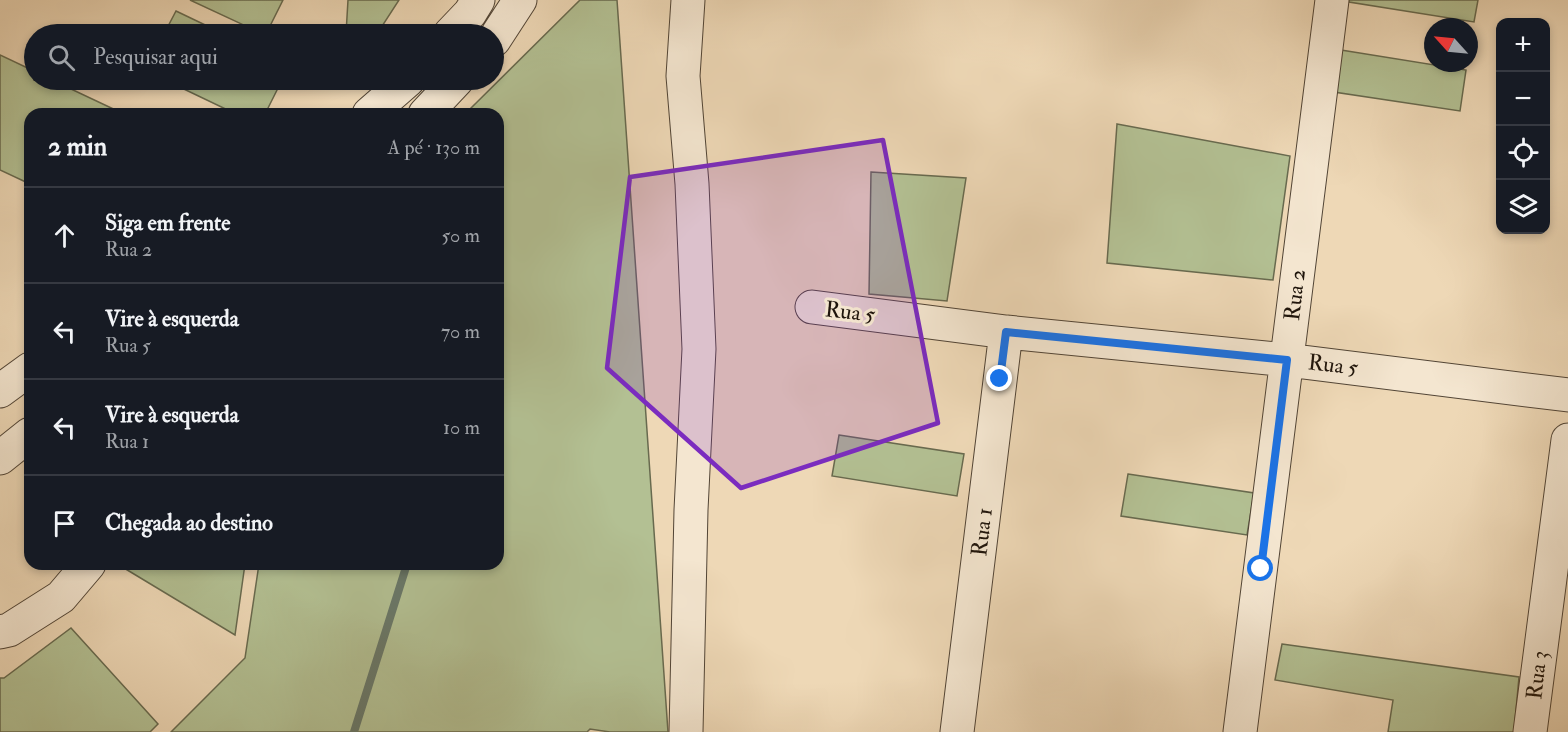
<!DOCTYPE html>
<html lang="pt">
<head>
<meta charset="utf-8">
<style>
	body { margin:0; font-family:"IM FELL Double Pica",serif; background:#20242c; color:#f1f3f6 }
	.controls { position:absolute; right:18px; top:18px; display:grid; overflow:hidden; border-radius:12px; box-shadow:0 3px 9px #0003 }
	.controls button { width:54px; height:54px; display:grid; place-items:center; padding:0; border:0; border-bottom:2px solid #363941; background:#171b24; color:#f1f3f6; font:30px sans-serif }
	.compass { position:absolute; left:1424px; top:18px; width:54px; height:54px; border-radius:50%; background:#171b24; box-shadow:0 3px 9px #0003; rotate:297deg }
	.stop { position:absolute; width:18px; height:18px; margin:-14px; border:4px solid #1a73e8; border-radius:50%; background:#fff }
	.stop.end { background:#1a73e8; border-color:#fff; box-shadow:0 2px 6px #0008 }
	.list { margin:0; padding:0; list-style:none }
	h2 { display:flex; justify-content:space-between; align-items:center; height:78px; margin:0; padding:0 24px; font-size:26px }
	h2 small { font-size:20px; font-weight:400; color:#9ea1a6 }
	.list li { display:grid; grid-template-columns:39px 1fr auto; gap:18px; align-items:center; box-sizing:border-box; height:96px; padding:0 24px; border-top:2px solid #363941 }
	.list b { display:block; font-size:22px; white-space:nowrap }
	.list p { margin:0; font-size:20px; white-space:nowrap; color:#9ea1a6 }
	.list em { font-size:20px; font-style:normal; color:#9ea1a6 }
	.icon { flex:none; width:33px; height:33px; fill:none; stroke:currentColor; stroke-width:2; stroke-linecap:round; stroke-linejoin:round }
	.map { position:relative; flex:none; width:1568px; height:732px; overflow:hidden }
	.search { position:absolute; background:#171b24; box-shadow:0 3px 9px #0003; left:24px; top:24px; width:480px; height:66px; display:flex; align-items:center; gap:15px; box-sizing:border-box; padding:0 21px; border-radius:33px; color:#9ea1a6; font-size:22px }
	.panel { position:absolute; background:#171b24; box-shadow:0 3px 9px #0003; left:24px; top:108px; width:480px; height:462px; border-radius:18px }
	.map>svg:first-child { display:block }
</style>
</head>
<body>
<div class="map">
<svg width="1568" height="732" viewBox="0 0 1568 732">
	<rect width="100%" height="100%" fill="#eed8b6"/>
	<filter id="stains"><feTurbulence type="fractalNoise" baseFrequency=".00333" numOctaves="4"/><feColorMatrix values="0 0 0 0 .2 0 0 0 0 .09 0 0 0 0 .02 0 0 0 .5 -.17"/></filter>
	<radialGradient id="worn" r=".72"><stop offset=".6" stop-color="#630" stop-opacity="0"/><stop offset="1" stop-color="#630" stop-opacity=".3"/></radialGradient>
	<path fill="#b3c093" stroke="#686a4f" stroke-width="1.5" d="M190,0H283L266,34H263Z
		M348,0H399L377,34H346Z
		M580,0H617L668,732H610L590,729L587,732H171L245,658L259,564H498V114H465Z
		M1349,0H1478L1474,22L1349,2Z
		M176,11L224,34H164Z
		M1341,50L1466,70L1460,111L1334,92Z
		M0,55L34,71V80H52L124,114H30V184L0,170Z
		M165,80H282L265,114H236Z
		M1117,124L1290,156L1273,280L1107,263Z
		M871,172L966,178L947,301L869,294Z
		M839,435L964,454L957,496L832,476Z
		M1128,474L1254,493L1247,535L1121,516Z
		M120,564H245L235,635L119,565Z
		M71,628L158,724L150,732H0V678H4Z
		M1282,644L1519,677L1514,732H1388L1393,700L1275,680Z"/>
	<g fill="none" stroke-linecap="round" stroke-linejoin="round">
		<path stroke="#697869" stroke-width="8" d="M354,732L407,564"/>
		<g stroke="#524536" stroke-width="35">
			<path id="minor" d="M450,34L470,13L478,0
				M494,40L520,0
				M369,114L408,80
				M425,114L457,80
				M812,307L1006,332L1287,360L1568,395
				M0,391L30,369
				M0,458L30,434
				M0,632L9,630L61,597L89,564
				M686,732L691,510L699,349L692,184L683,76L688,0
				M957,732L1006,332
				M1240,732L1332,0
				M1530,732L1568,440"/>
		</g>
		<use href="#minor" stroke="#f4e6d0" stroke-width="33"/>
	</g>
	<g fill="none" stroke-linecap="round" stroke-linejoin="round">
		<path stroke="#1a73e8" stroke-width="8" d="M1000,379L1006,332L1287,360L1261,569"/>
	</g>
	<path fill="#7b2cbf" fill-opacity="0.2" stroke="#7b2cbf" stroke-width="4.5" stroke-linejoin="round" d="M883,140L938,423L741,488L607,368L630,177Z"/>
	<g text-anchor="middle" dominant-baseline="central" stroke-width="6" stroke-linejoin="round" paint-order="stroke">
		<g font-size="22" fill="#1e140b" stroke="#f4e6d0">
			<text transform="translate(1295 295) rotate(-83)">Rua 2</text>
			<text transform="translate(850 312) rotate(7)">Rua 5</text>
			<text transform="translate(1333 365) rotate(7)">Rua 5</text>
			<text transform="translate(982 532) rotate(-83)">Rua 1</text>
			<text transform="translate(1537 675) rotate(-83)">Rua 3</text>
		</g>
	</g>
	<rect width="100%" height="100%" filter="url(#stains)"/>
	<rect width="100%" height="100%" fill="url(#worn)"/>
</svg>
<div class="controls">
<button>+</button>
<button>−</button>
<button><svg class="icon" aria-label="locate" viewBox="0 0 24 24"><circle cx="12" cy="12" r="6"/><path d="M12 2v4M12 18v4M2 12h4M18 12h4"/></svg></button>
<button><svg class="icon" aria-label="layers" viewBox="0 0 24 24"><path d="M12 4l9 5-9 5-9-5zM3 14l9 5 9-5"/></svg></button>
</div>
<svg class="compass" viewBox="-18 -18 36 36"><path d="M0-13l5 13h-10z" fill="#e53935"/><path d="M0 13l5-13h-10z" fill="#9ea1a6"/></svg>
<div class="stop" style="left:1261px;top:569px"></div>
<div class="stop end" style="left:1000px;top:379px"></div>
<div class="search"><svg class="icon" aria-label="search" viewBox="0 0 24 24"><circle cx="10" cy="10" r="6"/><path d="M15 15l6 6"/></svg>Pesquisar aqui</div>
<section class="panel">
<h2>2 min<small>A pé · 130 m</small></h2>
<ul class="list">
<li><svg class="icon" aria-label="ahead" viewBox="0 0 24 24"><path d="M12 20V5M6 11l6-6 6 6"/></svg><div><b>Siga em frente</b><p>Rua 2</p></div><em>50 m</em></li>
<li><svg class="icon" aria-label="left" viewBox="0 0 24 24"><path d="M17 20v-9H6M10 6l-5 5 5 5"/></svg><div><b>Vire à esquerda</b><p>Rua 5</p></div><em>70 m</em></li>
<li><svg class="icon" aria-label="left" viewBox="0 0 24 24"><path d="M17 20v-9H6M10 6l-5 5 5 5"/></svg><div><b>Vire à esquerda</b><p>Rua 1</p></div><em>10 m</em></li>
<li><svg class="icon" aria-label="arrive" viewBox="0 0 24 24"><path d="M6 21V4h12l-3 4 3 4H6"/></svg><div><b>Chegada ao destino</b></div></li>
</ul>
</section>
</div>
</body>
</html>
